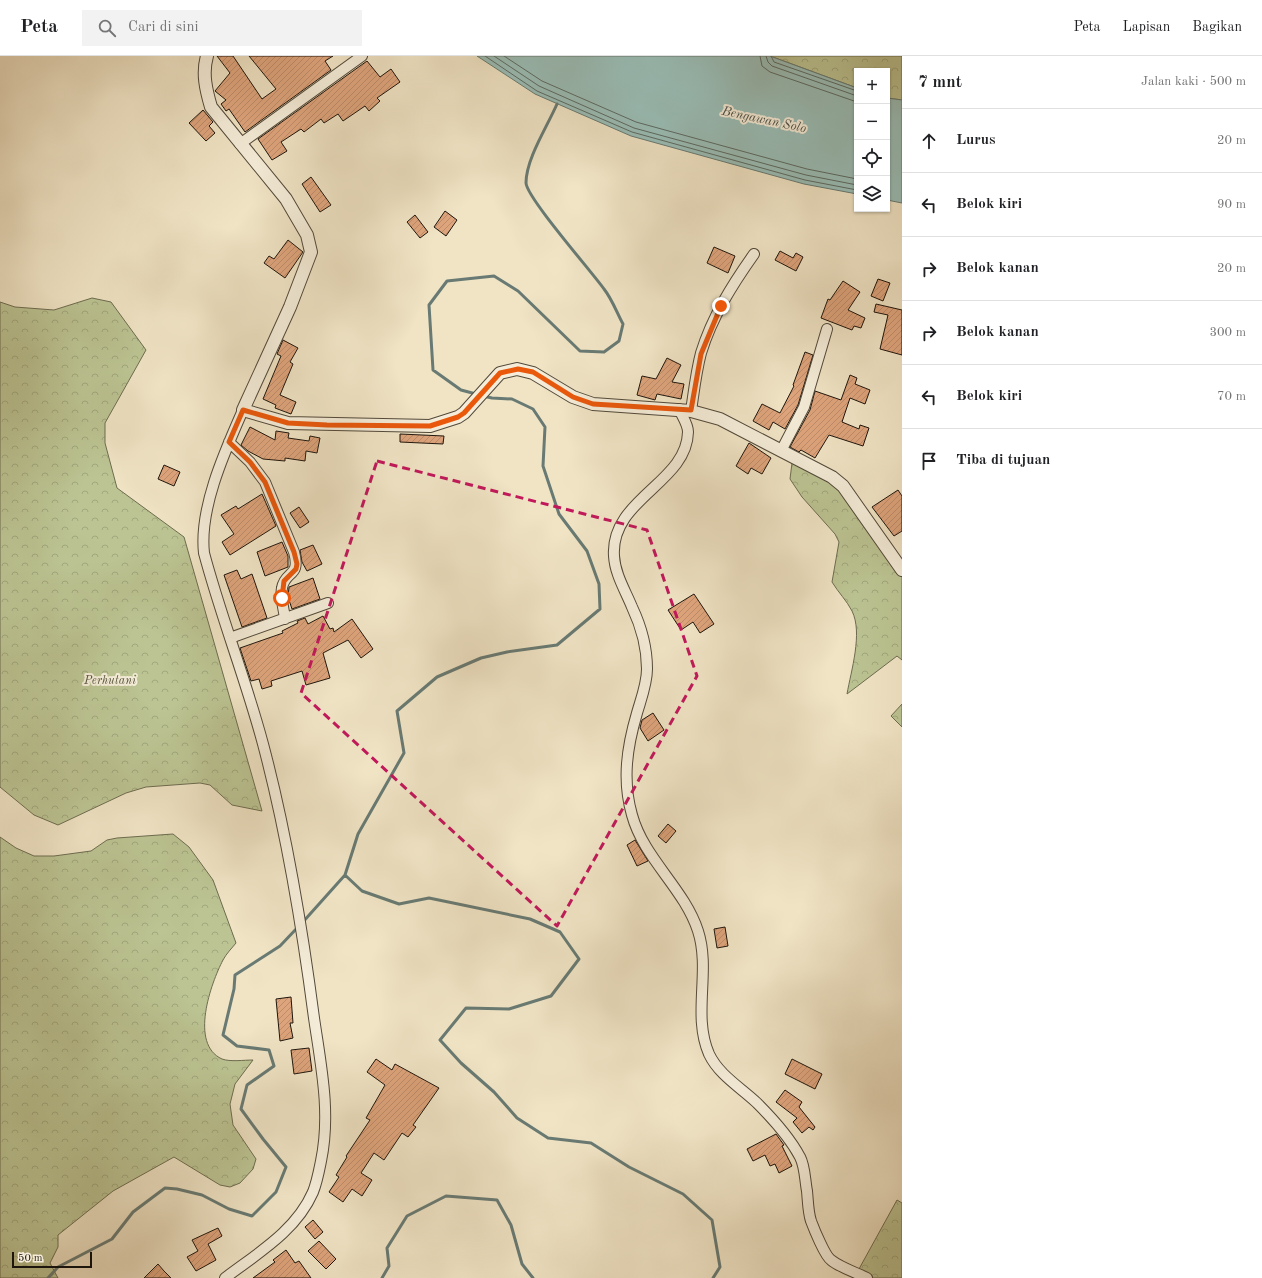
<!DOCTYPE html>
<html lang="id">
<head>
<meta charset="utf-8">
<style>
	body { margin:0; font-family:"Old Standard TT",serif; background:#f2f2f2; color:#202124 }
	.controls { position:absolute; right:12px; top:12px; display:grid; overflow:hidden; border-radius:0px; box-shadow:0 1px 3px #0004 }
	.controls button { width:36px; height:36px; display:grid; place-items:center; padding:0; border:0; border-bottom:1px solid #e0e0e0; background:#fff; color:#202124; font:20px sans-serif }
	.scale { position:absolute; left:12px; bottom:10px; width:80px; box-sizing:border-box; padding-left:4px; border:2px solid #1e150c; border-top:0; font-size:11px; line-height:14px; white-space:nowrap; color:#1e150c; -webkit-text-stroke:3px #f5edd9; paint-order:stroke }
	.stop { position:absolute; width:12px; height:12px; margin:-9px; border:3px solid #ea580c; border-radius:50%; background:#fff }
	.stop.end { background:#ea580c; border-color:#fff; box-shadow:0 1px 4px #0008 }
	.list { margin:0; padding:0; list-style:none }
	h2 { display:flex; justify-content:space-between; align-items:center; height:52px; margin:0; padding:0 16px; font-size:17px }
	h2 small { font-size:13px; font-weight:400; color:#757577 }
	.list li { display:grid; grid-template-columns:26px 1fr auto; gap:12px; align-items:center; box-sizing:border-box; height:64px; padding:0 16px; border-top:1px solid #e0e0e0 }
	.list b { display:block; font-size:15px; white-space:nowrap }
	.list em { font-size:13px; font-style:normal; color:#757577 }
	.icon { flex:none; width:22px; height:22px; fill:none; stroke:currentColor; stroke-width:2; stroke-linecap:round; stroke-linejoin:round }
	.map { position:relative; flex:none; width:902px; height:1222px; overflow:hidden }
	header { display:flex; align-items:center; gap:24px; box-sizing:border-box; height:56px; padding:0 20px; background:#fff; border-bottom:1px solid #e0e0e0 }
	header strong { font-size:19px }
	nav { display:flex; gap:22px; margin-inline-start:auto; font-size:14px }
	.search { width:280px; height:36px; background:#f2f2f2; display:flex; align-items:center; gap:10px; box-sizing:border-box; padding:0 14px; border-radius:0px; color:#757577; font-size:15px }
	main { display:flex }
	aside { flex:1; background:#fff }
	.map>svg:first-child { display:block }
</style>
</head>
<body>
<header>
<strong>Peta</strong>
<div class="search"><svg class="icon" aria-label="search" viewBox="0 0 24 24"><circle cx="10" cy="10" r="6"/><path d="M15 15l6 6"/></svg>Cari di sini</div>
<nav><a>Peta</a><a>Lapisan</a><a>Bagikan</a></nav>
</header>
<main>
<div class="map">
<svg width="902" height="1222" viewBox="0 0 902 1222">
	<defs>
		<pattern id="forest-crowns" width="20" height="18" patternUnits="userSpaceOnUse"><rect width="20" height="18" fill="#bcc493"/><path d="M2 6a3 3 0 1 1 6 0M12 15a3 3 0 1 1 6 0" fill="none" stroke="#a1a87e"/></pattern>
		<pattern id="building-hatch" width="6" height="6" patternUnits="userSpaceOnUse"><rect width="6" height="6" fill="#dea47c"/><path d="M-1 1l2-2M0 6l6-6M5 7l2-2" fill="none" stroke="#be8c6a"/></pattern>
	</defs>
	<rect width="100%" height="100%" fill="#f0e4c5"/>
	<filter id="stains"><feTurbulence type="fractalNoise" baseFrequency=".005" numOctaves="4"/><feColorMatrix values="0 0 0 0 .2 0 0 0 0 .09 0 0 0 0 .02 0 0 0 .5 -.17"/></filter>
	<radialGradient id="worn" r=".72"><stop offset=".6" stop-color="#630" stop-opacity="0"/><stop offset="1" stop-color="#630" stop-opacity=".3"/></radialGradient>
	<path fill="url(#forest-crowns)" stroke="#6d6c50" d="M770,0H902V44L887,42V15H857V32Z
		M92,242L111,246L146,294L105,367V387L117,432L184,481L262,755L232,749L210,729L200,727L146,731L126,737L58,769L34,759L0,731V246L15,251L54,254Z
		M792,407L829,425L840,433L902,521V604L897,600L847,638C851,615 863,577 852,555C847,545 838,536 832,526L839,486L835,478L802,441L790,423Z
		M902,648V671L891,660Z
		M173,778L189,791L213,824L236,887C232,892 226,898 223,904C211,927 189,988 222,1003C230,1006 244,1004 253,1004L235,1028L230,1048L233,1069L256,1103L253,1113L240,1127L230,1131L220,1129L174,1101L113,1135L58,1179V1191L50,1207L58,1222H0V781L16,792L34,800H54L91,795L107,784L117,782Z
		M897,1144L902,1147V1222H854Z"/>
	<path fill="#9abeb7" stroke="#687a73" d="M477,0H770L857,32V138L804,128L631,80L535,38Z
		M887,42L902,44V147L887,144Z"/>
	<g fill="none" stroke-linecap="round" stroke-linejoin="round">
		<path stroke="#5c6a62" stroke-width="1" d="M485,0L537,35L632,76L805,124L857,134
			M494,0L539,30L634,72L806,119L857,129
			M504,0L542,25L636,66L807,113L857,123
			M760,0L762,10L770,16L857,46
			M766,0L768,6L772,10L857,40
			M771,0L774,6L857,35"/>
		<path stroke="#687a73" stroke-width="3" d="M476,338L461,334L433,314L429,249L447,225L494,220L518,235L580,295L604,296L619,285L623,268C617,257 612,243 604,233C592,216 527,142 526,127C526,103 547,71 557,48
			M345,819L362,835L399,848L429,842L530,863L560,876L579,903L551,940L509,953L466,952L440,984L461,1007L494,1036L517,1062L548,1082L591,1087L629,1111L683,1138L712,1164L720,1211L713,1222
			M302,867L345,819L358,778L404,697L397,655L437,621L481,602L507,596L557,589L600,553L599,528L587,495L559,458L543,410L545,371L533,353L512,343L492,342L483,340
			M48,1222L58,1211L112,1183L133,1156L165,1132L177,1133L202,1139L229,1153L252,1160L276,1136L286,1111L263,1083L241,1053L247,1029L274,1010L269,994L237,990L223,979L234,933L235,919L280,890L298,871
			M382,1222L389,1210L387,1192L407,1160L446,1140L497,1144L511,1169L522,1208L533,1222"/>
	</g>
	<path fill="url(#building-hatch)" stroke="#1e150c" d="M217,0H233L262,43L276,33L249,0H333L325,5L331,14L245,76L229,53L226,55L221,48L226,44L215,35L230,17Z
		M367,5L380,21L391,13L400,26L377,42L380,45L369,55L365,50L343,65L338,58L324,67L321,63L304,76L301,73L281,86L287,95L272,104L258,83Z
		M203,54L213,66L209,70L215,77L206,85L189,67Z
		M311,121L331,149L320,156L302,128Z
		M445,155L457,164L446,180L434,171Z
		M415,159L428,176L420,182L407,166Z
		M288,184L303,196L285,222L264,207L269,200L274,203Z
		M714,191L735,200L728,217L707,207Z
		M780,195L793,202L796,197L803,201L796,215L775,204Z
		M878,223L890,227L883,245L871,240Z
		M843,225L860,236L848,254L865,262L861,272L854,270L852,274L821,262L828,243L830,244Z
		M876,248L902,254V299L880,293L888,259L874,256Z
		M283,284L298,292L290,306L293,308L280,339L296,346L291,358L275,352L276,349L263,343L281,300L277,298Z
		M805,296L813,299L798,349L785,373L773,366L769,374L753,365L762,348L780,357L794,330L793,329Z
		M667,302L681,309L672,326L684,328L681,343L657,338L655,344L637,339L642,320L656,323Z
		M850,319L857,322L855,328L870,334L865,348L850,342L842,366L859,373L860,369L869,372L863,390L829,379L815,402L801,394L799,396L790,391L810,354L815,335L841,344Z
		M250,371L275,384L276,375L289,377L288,382L309,385L310,380L320,382L317,397L306,395L305,405L285,402V405L263,403L248,395L241,389Z
		M400,378L444,380L443,388L400,386Z
		M749,387L771,402L762,418L751,412L748,418L736,410Z
		M164,409L180,416L174,430L158,423Z
		M898,434L902,440V475L894,480L872,451Z
		M262,438L276,470L230,499L222,486L234,478L221,459L236,450L238,453Z
		M299,451L309,466L300,472L290,457Z
		M282,486L288,500V511L265,520L257,496Z
		M313,489L322,508L307,515L302,506L300,494Z
		M237,514L241,523L252,518L267,562L242,571L224,519Z
		M313,522L320,543L292,553L288,541L289,531Z
		M694,538L714,568L700,577L693,566L681,574L668,554Z
		M323,560L330,573L333,572L334,576L352,563L373,593L361,602L348,584L323,597L330,622L306,629L302,615L271,625L272,630L262,633L259,623L251,625L240,592L283,577L282,575L298,567L297,565L305,562L308,568Z
		M653,657L664,674L648,685L640,672L642,664Z
		M668,768L676,775L666,787L658,780Z
		M635,784L648,805L637,810L627,789Z
		M725,871L728,890L717,892L714,873Z
		M291,941L293,967H290L293,982L280,985L276,943Z
		M309,992L312,1015L294,1018L291,994Z
		M376,1003L392,1014L395,1008L439,1032L413,1069L416,1071L408,1081L402,1077L384,1104L374,1097L361,1117L372,1124L362,1140L352,1133L343,1146L329,1136L339,1121L336,1119L347,1101L346,1100L370,1064L366,1062L385,1029L367,1016Z
		M792,1003L822,1018L815,1033L785,1018Z
		M785,1034L802,1046L799,1051L815,1071L813,1074L809,1071L802,1077L793,1066L797,1062L776,1046Z
		M776,1078L784,1089L782,1090L792,1110L779,1117L775,1108L770,1110L765,1099L753,1105L747,1093Z
		M313,1164L323,1176L315,1183L305,1171Z
		M218,1172L222,1180L208,1188L216,1204L196,1215L187,1201L198,1195L192,1184Z
		M319,1185L336,1203L326,1213L308,1195Z
		M286,1194L295,1207L299,1205L311,1222H253L275,1206L273,1204Z
		M158,1208L164,1215L171,1222H144Z"/>
	<g fill="none" stroke-linecap="round" stroke-linejoin="round">
		<g stroke="#52493a" stroke-width="12">
			<path id="minor" d="M240,88L362,0
				M679,353C682,360 688,368 688,376C687,427 610,443 614,500C615,518 625,534 632,551C641,570 647,592 647,613C647,628 641,643 637,657C627,691 622,724 632,759C644,803 684,832 698,875C711,915 692,959 709,998C719,1019 740,1031 757,1047C773,1063 790,1082 800,1101C805,1110 805,1125 807,1135C808,1145 808,1156 811,1165C814,1173 825,1200 831,1204C841,1212 855,1216 867,1222
				M691,355C694,335 696,316 701,297C712,261 732,229 754,198
				M229,386L250,406L265,426L294,496C301,522 285,514 282,532C280,542 284,553 285,563
				M781,395L804,351L827,273
				M230,582L328,547
				M225,1222C258,1197 296,1175 313,1136C317,1126 319,1115 321,1105C331,1057 321,1010 314,962C302,870 287,778 263,688C246,624 221,561 204,497C199,452 225,395 243,354"/>
		</g>
		<g stroke="#52493a" stroke-width="14">
			<path id="tertiary" d="M207,0C202,17 206,34 211,51L286,143L307,179L311,196L290,251L243,354L288,367L430,370L458,361L464,357L500,317L517,313L533,317L573,341L593,348L691,355L720,363L832,421L843,430L902,514"/>
		</g>
		<use href="#minor" stroke="#f5edd9" stroke-width="10"/>
		<use href="#tertiary" stroke="#f5edd9" stroke-width="12"/>
	</g>
	<g fill="none" stroke-linecap="round" stroke-linejoin="round">
		<path stroke="#ea580c" stroke-width="5" d="M282,542L284,525L296,513L297,508L294,496L265,426L250,406L229,386L243,354L288,367L327,369L430,370L458,361L464,357L500,317L518,313L533,316L573,341L593,348L691,354L701,298L721,250"/>
	</g>
	<path fill="none" stroke="#c2185b" stroke-width="3" stroke-dasharray="8 5" stroke-linejoin="round" d="M377,405L647,474L697,620L557,870L301,637Z"/>
	<g text-anchor="middle" dominant-baseline="central" stroke-width="4" stroke-linejoin="round" paint-order="stroke">
		<g font-size="12" font-style="italic" fill="#55523b" stroke="#f5edd9">
			<text x="110" y="625">Perhutani</text>
		</g>
		<g font-size="13" font-style="italic" fill="#495048" stroke="#f5edd9">
			<text transform="translate(764 64) rotate(12)">Bengawan Solo</text>
		</g>
	</g>
	<rect width="100%" height="100%" filter="url(#stains)"/>
	<rect width="100%" height="100%" fill="url(#worn)"/>
</svg>
<div class="controls">
<button>+</button>
<button>−</button>
<button><svg class="icon" aria-label="locate" viewBox="0 0 24 24"><circle cx="12" cy="12" r="6"/><path d="M12 2v4M12 18v4M2 12h4M18 12h4"/></svg></button>
<button><svg class="icon" aria-label="layers" viewBox="0 0 24 24"><path d="M12 4l9 5-9 5-9-5zM3 14l9 5 9-5"/></svg></button>
</div>
<div class="scale">50 m</div>
<div class="stop" style="left:282px;top:542px"></div>
<div class="stop end" style="left:721px;top:250px"></div>
</div>
<aside>
<h2>7 mnt<small>Jalan kaki · 500 m</small></h2>
<ul class="list">
<li><svg class="icon" aria-label="ahead" viewBox="0 0 24 24"><path d="M12 20V5M6 11l6-6 6 6"/></svg><div><b>Lurus</b></div><em>20 m</em></li>
<li><svg class="icon" aria-label="left" viewBox="0 0 24 24"><path d="M17 20v-9H6M10 6l-5 5 5 5"/></svg><div><b>Belok kiri</b></div><em>90 m</em></li>
<li><svg class="icon" aria-label="right" viewBox="0 0 24 24"><path d="M7 20v-9h11M14 6l5 5-5 5"/></svg><div><b>Belok kanan</b></div><em>20 m</em></li>
<li><svg class="icon" aria-label="right" viewBox="0 0 24 24"><path d="M7 20v-9h11M14 6l5 5-5 5"/></svg><div><b>Belok kanan</b></div><em>300 m</em></li>
<li><svg class="icon" aria-label="left" viewBox="0 0 24 24"><path d="M17 20v-9H6M10 6l-5 5 5 5"/></svg><div><b>Belok kiri</b></div><em>70 m</em></li>
<li><svg class="icon" aria-label="arrive" viewBox="0 0 24 24"><path d="M6 21V4h12l-3 4 3 4H6"/></svg><div><b>Tiba di tujuan</b></div></li>
</ul>
</aside>
</main>
</body>
</html>
